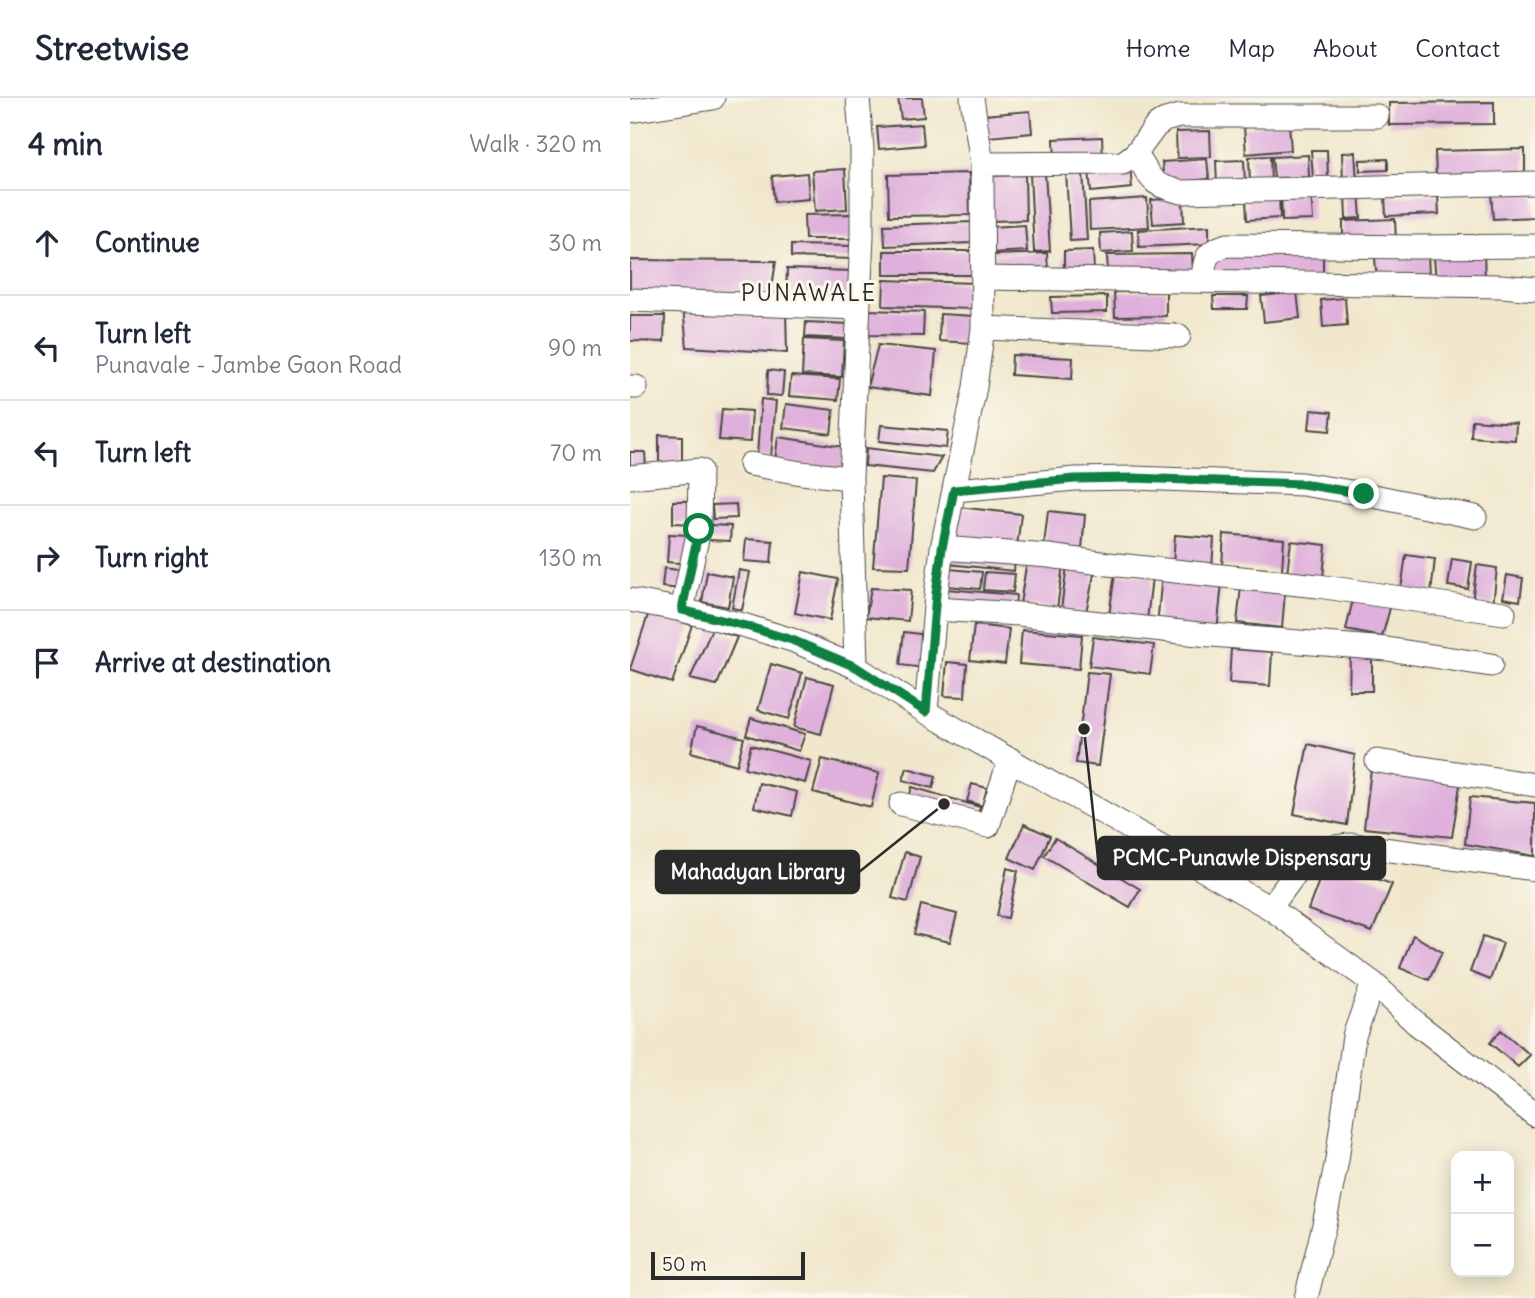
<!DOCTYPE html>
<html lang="en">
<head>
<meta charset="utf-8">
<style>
	body { margin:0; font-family:Delius,sans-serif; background:#f6f6f7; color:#1f2937 }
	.controls { position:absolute; right:21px; bottom:21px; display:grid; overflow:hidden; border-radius:14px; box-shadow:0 4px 18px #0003 }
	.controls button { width:63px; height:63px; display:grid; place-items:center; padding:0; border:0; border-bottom:2px solid #e0e1e3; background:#fff; color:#1f2937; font:35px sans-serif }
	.scale { position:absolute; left:21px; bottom:18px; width:154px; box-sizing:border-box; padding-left:7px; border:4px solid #2b2b2b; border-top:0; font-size:19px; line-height:24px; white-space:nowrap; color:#2b2b2b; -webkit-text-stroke:5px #fbf7ec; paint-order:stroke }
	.stop { position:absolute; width:21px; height:21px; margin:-16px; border:5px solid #0b8043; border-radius:50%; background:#fff }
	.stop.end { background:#0b8043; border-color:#fff; box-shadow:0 2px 7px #0008 }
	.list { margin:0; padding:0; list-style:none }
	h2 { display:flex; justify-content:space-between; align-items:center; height:91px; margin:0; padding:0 28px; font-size:30px }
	h2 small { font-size:23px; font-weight:400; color:#747a83 }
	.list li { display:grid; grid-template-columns:46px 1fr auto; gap:21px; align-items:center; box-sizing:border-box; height:105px; padding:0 28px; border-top:2px solid #e0e1e3 }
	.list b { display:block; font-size:26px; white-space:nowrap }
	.list p { margin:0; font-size:23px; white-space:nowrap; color:#747a83 }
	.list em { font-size:23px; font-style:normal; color:#747a83 }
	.icon { flex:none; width:38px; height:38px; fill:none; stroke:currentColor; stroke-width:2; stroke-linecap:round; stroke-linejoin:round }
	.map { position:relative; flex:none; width:905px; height:1200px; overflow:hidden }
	header { display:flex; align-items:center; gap:42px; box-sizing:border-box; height:98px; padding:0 35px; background:#fff; border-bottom:2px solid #e0e1e3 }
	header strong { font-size:33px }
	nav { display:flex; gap:38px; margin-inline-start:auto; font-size:24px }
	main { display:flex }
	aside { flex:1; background:#fff }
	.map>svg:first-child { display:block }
</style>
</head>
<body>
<header>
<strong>Streetwise</strong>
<nav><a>Home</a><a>Map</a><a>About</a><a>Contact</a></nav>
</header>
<main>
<aside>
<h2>4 min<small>Walk · 320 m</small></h2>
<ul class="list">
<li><svg class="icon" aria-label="ahead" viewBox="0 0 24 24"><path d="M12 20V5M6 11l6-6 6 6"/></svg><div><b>Continue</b></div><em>30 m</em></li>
<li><svg class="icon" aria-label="left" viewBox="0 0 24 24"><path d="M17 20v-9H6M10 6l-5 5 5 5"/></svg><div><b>Turn left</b><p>Punavale - Jambe Gaon Road</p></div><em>90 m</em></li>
<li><svg class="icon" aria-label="left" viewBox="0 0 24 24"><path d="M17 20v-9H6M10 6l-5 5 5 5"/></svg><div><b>Turn left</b></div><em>70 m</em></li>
<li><svg class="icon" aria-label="right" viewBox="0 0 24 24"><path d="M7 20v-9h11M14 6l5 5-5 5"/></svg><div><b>Turn right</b></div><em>130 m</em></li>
<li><svg class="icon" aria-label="arrive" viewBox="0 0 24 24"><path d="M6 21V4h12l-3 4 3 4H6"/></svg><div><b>Arrive at destination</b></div></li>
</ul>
</aside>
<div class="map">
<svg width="905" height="1200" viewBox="0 0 905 1200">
	<rect width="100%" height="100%" fill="#fbf7ec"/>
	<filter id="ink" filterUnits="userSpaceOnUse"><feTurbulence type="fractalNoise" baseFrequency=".0143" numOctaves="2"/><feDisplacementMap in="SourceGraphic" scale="14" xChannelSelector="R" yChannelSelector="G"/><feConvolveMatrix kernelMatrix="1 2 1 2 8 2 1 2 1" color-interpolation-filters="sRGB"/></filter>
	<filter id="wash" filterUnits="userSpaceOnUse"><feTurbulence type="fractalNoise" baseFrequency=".00686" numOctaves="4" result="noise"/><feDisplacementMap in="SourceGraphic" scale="28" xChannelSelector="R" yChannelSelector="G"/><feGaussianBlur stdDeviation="1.57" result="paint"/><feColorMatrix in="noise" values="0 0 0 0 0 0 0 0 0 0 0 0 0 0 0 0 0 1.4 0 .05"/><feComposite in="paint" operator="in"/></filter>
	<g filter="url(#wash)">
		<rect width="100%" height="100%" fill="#f0e7cc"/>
		<g id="blocks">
			<path fill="#dfb0db" d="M268,0H292L294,19L271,21Z
				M864,4V26L759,27V5Z
				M400,13L402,35L358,39L355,17Z
				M659,25L661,52L616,56L614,29Z
				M292,26L294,47L249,51L247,29Z
				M580,33L581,59L547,60L546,34Z
				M472,39L473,61L425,63L424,41Z
				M895,51V78L806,80L805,53Z
				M681,52H697L698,80L683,81Z
				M725,54L727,83L713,84L712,55Z
				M678,57L679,79L644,80L642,59Z
				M640,58L641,85L620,86L619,59Z
				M577,61L579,81L534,85L532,64Z
				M758,61V72L730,73V62Z
				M614,62L615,87L587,88L586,63Z
				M500,67L502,90L461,94L459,71Z
				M215,71L217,111L185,113L182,73Z
				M453,73L457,142L440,143L436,74Z
				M177,75L179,101L144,104L142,78Z
				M339,75L340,117L259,118L258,77Z
				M415,75L420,153L404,154L400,76Z
				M395,77L396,122L361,123L360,78Z
				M905,93V119L863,121L861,95Z
				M729,94L731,120L716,121L715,95Z
				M681,95L683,122L652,123L651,96Z
				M808,96L809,116L756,118L755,99Z
				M649,97L650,120L617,122L616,99Z
				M517,100L519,129L460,132L459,104Z
				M553,100L554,124L523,126L521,102Z
				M221,116L222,141H175L174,117Z
				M765,121L766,144L713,146V123Z
				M343,124V145L255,148L254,127Z
				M395,127L397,153L361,155L360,129Z
				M579,128V146L509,149L508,132Z
				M502,133L503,153L471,155L470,135Z
				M161,147L223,148V161L161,159Z
				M463,152L464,173L434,174V153Z
				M254,153H346V177H254Z
				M417,155L418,172L362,173L361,157Z
				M562,156L563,174L478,175L477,157Z
				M693,156V179L585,180V157Z
				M798,156L799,179L747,182L745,160Z
				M854,156L855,181L806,184L804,159Z
				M0,162L146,163L140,202L0,198Z
				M157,171L223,173L222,199L156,196Z
				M254,182L345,185L344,211L253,208Z
				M536,193V218L485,219L484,194Z
				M667,194L670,220L634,224L631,198Z
				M477,198V214L422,215L421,199Z
				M583,198H618L617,211H584Z
				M715,200L717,227L693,229L691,202Z
				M53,210L156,214L157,255L57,249Z
				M239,212L294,214L293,238L239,237Z
				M310,216L344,218L343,245L309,243Z
				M0,218H35L34,244L0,243Z
				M176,224L219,226V241L175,239Z
				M174,241L214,243L212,279L172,277Z
				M248,247L306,253L302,298L237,289Z
				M382,257L443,260L442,281L381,277Z
				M138,272L154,274L152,298L137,297Z
				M161,278L210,281L208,302L159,298Z
				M131,301L146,303L141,359L127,358Z
				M156,306L204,312L201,336L153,330Z
				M92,311L122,313L120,344L89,342Z
				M681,312L702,314L700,333L679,331Z
				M842,322L886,325L885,342L841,339Z
				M251,327L318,333L316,350L249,343Z
				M29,337L52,338V370L29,369Z
				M148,339L215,349L212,372L145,363Z
				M236,350L312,359L303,375L235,368Z
				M0,354H15L16,372H0Z
				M251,380L286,383L279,470L243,469Z
				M43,403H65V426L43,425Z
				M106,406L107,420L83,421L82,407Z
				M328,409L391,416L387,449L325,441Z
				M418,413L455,417L452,451L414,447Z
				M80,427L101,428L100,443L78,442Z
				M39,436L60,437L58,466L37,464Z
				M594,436L654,441L652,472L592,468Z
				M545,437L584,440L582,471L543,468Z
				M116,441L143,443L141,465L114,463Z
				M661,443L696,447L693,480L657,476Z
				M319,454L385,461L384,473L318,466Z
				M776,457L805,461L801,495L771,491Z
				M822,461L842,464L838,491L818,488Z
				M397,462L433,467L427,511L390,506Z
				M847,467L867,470L863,507L842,504Z
				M437,468L465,472L456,514L431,511Z
				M34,470L55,473L52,491L32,489Z
				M319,471L352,474L350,491L317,488Z
				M109,472L120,474L112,512L102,510Z
				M77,474L103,479L98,509L72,504Z
				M173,474L208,481L200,522L165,515Z
				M355,474L385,476L383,494L353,492Z
				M485,475L522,479L517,522L479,518Z
				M532,477L592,484L587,534L527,528Z
				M877,477L893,480L890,503L873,500Z
				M611,489L655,494L652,530L607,525Z
				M241,490L281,492L278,523L236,519Z
				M316,491L386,497L385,508L315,503Z
				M723,501L760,510L752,539L716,532Z
				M19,514L62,527L42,585L0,571Z
				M344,527L379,531L375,566L340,562Z
				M82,531L107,539L87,587L60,581Z
				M392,532L452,537L449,571L389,566Z
				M274,534L298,537L294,570L270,567Z
				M463,539L524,547L520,576L459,568Z
				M601,551L642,554L640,588L599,585Z
				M720,558H742V593H719Z
				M317,564L337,566L335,599L314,598Z
				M141,566L172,575L159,621L128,612Z
				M457,574L480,576L468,668L446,665Z
				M177,579L204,586L191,636L164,629Z
				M121,620L175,636L169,653L116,637Z
				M67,628L114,640L107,667L61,654Z
				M678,646L725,657L717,727L664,716Z
				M121,647L181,663L175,685L115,670Z
				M192,661L249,675L241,709L183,694Z
				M277,670L306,678L303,690L273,682Z
				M741,671L831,681L822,739L734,730Z
				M129,685L167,694L162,718L124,709Z
				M342,686L357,690L352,708L337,703Z
				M282,689L350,709L346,724L278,704Z
				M840,699L905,705V758L835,746Z
				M394,726L420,738L405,772L379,760Z
				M425,740L510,791L500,809L414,758Z
				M275,754L290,759L278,804L262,800Z
				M696,764L762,786L742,834L678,812Z
				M377,770L388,773L378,820L367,818Z
				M291,807L327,816L320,844L284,836Z
				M783,837L812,854L799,882L770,870Z
				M853,838L873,845L860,882L840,874Z
				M871,932L900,957L888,969L860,945Z"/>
		</g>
	</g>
	<g filter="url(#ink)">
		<use href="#blocks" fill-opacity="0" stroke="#494743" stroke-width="2"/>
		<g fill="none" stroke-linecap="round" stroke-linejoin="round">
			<g stroke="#494743" stroke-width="25">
				<path id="minor" d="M0,13L83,0
					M506,55C522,82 520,87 552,94L905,85
					M352,66L493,65L506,55L526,28L535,22L550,18H747
					M354,180L871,188L905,191
					M573,183C575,161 574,154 597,147L787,149L905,148
					M0,202L228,210
					M353,230L549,238
					M0,289H6
					M120,366L171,375L221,380
					M0,379L70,372L69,431L52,512
					M325,392L445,381L503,380L672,386L734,396L845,419
					M312,450L419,458L478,466L688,488L874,515
					M0,502L52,512L116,528L162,542L226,569L296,614L640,810L743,885L787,926L905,1017
					M305,511L389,516L569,536L757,551L861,567
					M226,569L221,380L232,138V51L228,0
					M296,614L306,497L312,450L345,289L353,230L352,66L342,0
					M747,663L905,687
					M271,706L358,728L380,661
					M640,810L676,761C690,750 706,748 723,747L905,771
					M676,1200L694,1127L707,1062L724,938L743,885"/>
			</g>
			<use href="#minor" stroke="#fff" stroke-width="23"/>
		</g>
	</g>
	<g fill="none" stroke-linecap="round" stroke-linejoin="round" filter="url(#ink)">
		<path stroke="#0b8043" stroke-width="9" d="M69,431L52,512L116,528L162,542L226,569L296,614L306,496L312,450L324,392L445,381L503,380L672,386L734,396"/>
	</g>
	<g text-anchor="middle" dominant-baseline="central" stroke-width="6" stroke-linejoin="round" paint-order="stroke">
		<g font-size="23" letter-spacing="2" fill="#2b2b2b" stroke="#fbf7ec">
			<text x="179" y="194">PUNAWALE</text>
		</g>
	</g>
	<path fill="none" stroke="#2b2b2b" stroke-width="2.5" d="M454 631L468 760M314 706L229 774"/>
	<g fill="#2b2b2b" stroke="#fbf7ec" stroke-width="2.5">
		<circle cx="454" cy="631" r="7"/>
		<circle cx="314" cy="706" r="7"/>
	</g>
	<g fill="#2b2b2b" stroke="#2b2b2b" stroke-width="2.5">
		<rect x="468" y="739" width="287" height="42" rx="7"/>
		<rect x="26" y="753" width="203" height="42" rx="7"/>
	</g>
	<g font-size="21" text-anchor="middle" font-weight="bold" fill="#fff">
		<text x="612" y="767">PCMC-Punawle Dispensary</text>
		<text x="128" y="781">Mahadyan Library</text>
	</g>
</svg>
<div class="controls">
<button>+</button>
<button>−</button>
</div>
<div class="scale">50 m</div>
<div class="stop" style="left:69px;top:431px"></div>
<div class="stop end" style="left:734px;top:396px"></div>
</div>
</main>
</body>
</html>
